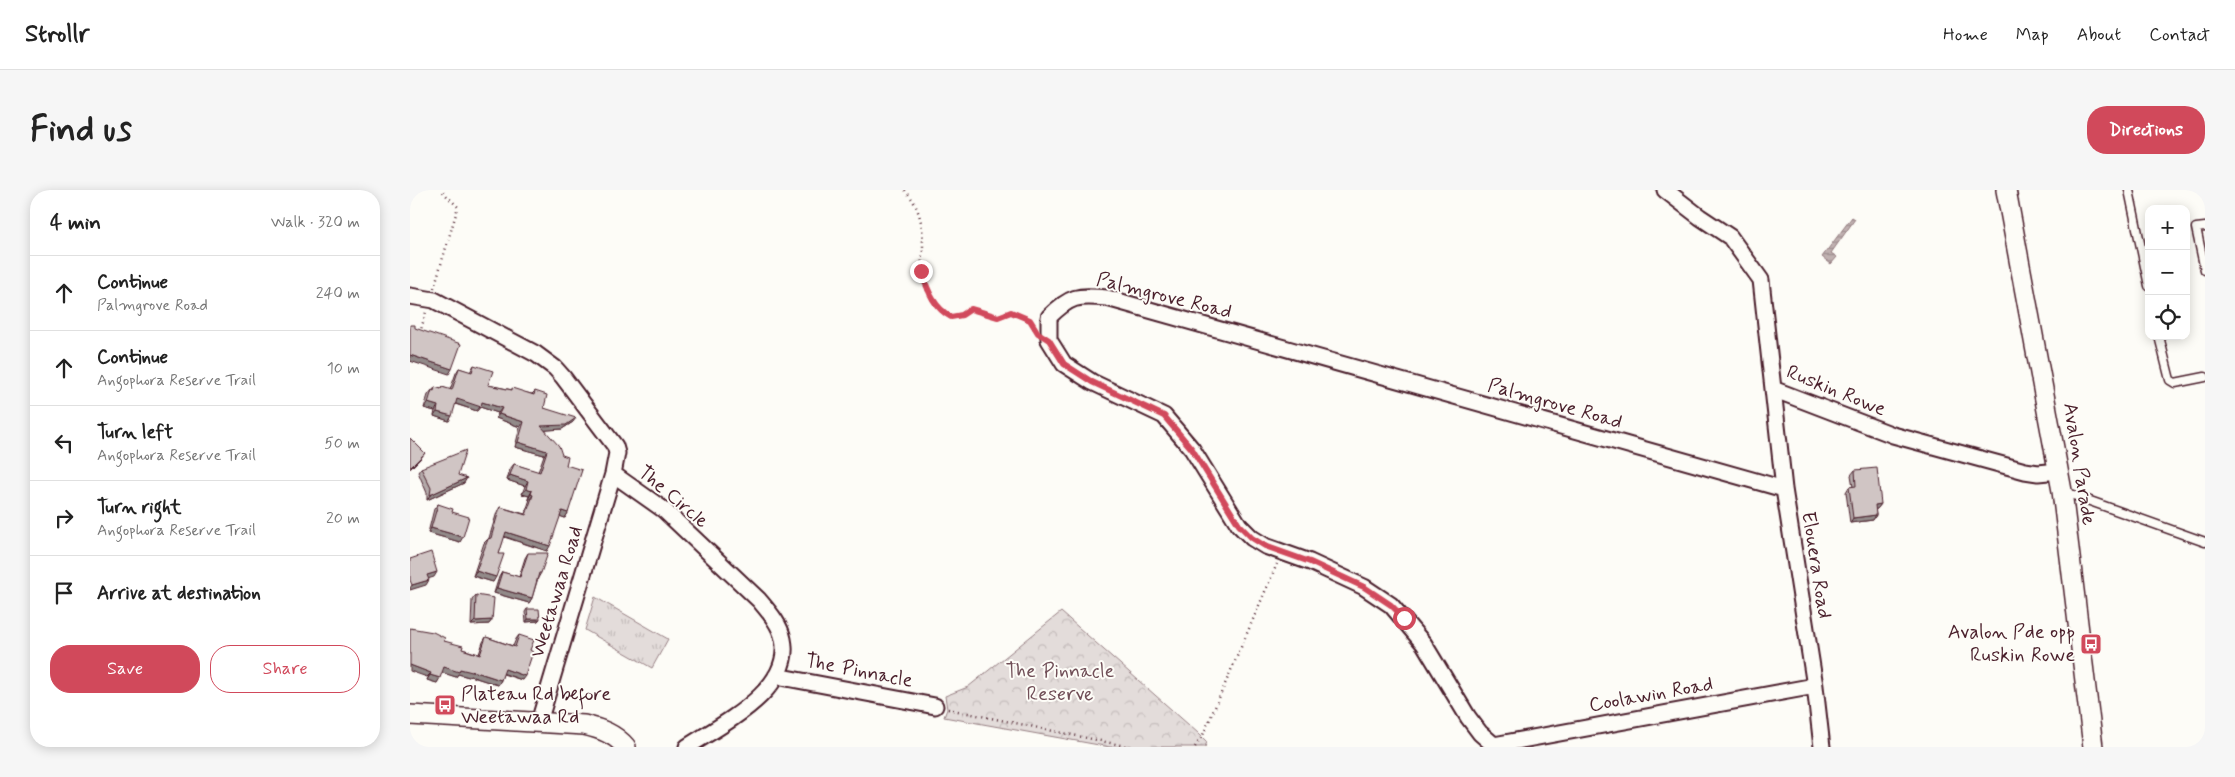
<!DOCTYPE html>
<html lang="en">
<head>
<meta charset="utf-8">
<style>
	body { margin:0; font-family:Mynerve,sans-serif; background:#f6f6f6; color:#222 }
	.controls { position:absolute; right:15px; top:15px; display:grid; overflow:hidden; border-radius:10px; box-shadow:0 2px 12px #0003 }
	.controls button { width:45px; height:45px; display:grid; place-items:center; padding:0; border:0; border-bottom:1px solid #e0e0e0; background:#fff; color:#222; font:25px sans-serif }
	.stop { position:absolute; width:15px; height:15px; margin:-11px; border:4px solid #d1495b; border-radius:50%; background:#fff }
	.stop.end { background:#d1495b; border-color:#fff; box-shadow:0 1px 5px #0008 }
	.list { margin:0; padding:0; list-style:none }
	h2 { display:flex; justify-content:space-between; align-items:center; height:65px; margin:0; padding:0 20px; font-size:21px }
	h2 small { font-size:16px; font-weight:400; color:#767676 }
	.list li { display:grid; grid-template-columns:32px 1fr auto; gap:15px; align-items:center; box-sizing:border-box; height:75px; padding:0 20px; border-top:1px solid #e0e0e0 }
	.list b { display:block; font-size:19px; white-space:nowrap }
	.list p { margin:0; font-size:16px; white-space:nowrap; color:#767676 }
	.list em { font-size:16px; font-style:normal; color:#767676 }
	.actions { display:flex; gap:10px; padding:15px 20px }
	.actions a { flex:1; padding:11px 0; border:1px solid #d1495b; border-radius:20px; text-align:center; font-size:18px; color:#d1495b }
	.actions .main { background:#d1495b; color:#fff }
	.icon { flex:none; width:28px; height:28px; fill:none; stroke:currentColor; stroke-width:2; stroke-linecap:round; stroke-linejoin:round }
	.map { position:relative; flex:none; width:1795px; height:557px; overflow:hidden; border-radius:20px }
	header { display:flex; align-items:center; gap:30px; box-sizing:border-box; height:70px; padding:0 25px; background:#fff; border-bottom:1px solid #e0e0e0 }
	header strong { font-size:24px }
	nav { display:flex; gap:28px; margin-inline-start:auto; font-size:18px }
	.intro { display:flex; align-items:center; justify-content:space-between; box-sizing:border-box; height:120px; padding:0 30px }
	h1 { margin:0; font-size:35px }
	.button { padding:12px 22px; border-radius:20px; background:#d1495b; color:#fff; font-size:18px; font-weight:700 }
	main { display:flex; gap:30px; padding:0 30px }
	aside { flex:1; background:#fff; border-radius:20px; box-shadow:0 2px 12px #0003 }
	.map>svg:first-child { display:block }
</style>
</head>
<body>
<header>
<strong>Strollr</strong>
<nav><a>Home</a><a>Map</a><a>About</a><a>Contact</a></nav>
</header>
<div class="intro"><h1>Find us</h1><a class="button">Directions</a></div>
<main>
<aside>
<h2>4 min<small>Walk · 320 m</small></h2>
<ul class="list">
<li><svg class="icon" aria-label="ahead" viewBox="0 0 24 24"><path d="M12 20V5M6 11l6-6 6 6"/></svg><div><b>Continue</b><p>Palmgrove Road</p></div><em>240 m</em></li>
<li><svg class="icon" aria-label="ahead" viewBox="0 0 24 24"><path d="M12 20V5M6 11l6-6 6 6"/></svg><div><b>Continue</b><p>Angophora Reserve Trail</p></div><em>10 m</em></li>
<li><svg class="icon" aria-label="left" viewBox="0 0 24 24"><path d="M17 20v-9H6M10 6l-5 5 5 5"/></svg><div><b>Turn left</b><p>Angophora Reserve Trail</p></div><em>50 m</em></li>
<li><svg class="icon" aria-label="right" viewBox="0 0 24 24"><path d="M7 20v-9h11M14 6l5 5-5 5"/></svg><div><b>Turn right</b><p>Angophora Reserve Trail</p></div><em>20 m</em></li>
<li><svg class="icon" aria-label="arrive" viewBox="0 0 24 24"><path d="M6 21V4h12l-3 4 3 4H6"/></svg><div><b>Arrive at destination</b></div></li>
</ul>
<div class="actions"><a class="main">Save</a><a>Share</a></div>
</aside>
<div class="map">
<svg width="1795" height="557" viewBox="0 0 1795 557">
	<defs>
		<pattern id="grass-tufts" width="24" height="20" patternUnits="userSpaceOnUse" patternTransform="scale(1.25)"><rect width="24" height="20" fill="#e3dcda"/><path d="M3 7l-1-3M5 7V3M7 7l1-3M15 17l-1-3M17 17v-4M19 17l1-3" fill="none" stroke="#c4bcbb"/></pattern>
		<pattern id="forest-crowns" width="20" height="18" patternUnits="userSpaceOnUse" patternTransform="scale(1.25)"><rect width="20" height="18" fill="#e3dcda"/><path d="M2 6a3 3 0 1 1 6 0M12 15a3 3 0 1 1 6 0" fill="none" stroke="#c4bcbb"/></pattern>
		<pattern id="water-rules" width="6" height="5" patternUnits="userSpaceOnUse" patternTransform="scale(1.25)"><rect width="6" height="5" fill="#c0b1b1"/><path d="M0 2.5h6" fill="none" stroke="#9e8f90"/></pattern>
	</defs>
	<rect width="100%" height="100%" fill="#fdfcf7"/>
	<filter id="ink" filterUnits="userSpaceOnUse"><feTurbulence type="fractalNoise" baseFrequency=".02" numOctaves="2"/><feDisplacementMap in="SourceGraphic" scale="10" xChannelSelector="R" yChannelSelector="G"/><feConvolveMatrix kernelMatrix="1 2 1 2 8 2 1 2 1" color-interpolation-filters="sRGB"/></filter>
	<g filter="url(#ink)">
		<path fill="url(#grass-tufts)" stroke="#967e82" d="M185,407L258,449L242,478L175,440Z"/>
		<path fill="url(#forest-crowns)" stroke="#967e82" d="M651,422L788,543L797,552L795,557H700L534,527L537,519L535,506L558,497Z"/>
		<path fill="url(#water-rules)" stroke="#91777b" d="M1442,27L1445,29L1421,63L1427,67L1421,74L1412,67Z"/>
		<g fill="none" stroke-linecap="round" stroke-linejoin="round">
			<g stroke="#4a1f2b" stroke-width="11">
				<path id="service" d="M1719,0L1739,96
					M1795,37L1786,38L1795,80
					M1749,146L1760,190L1765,193L1795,187
					M1652,301L1795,352"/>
			</g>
			<g stroke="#4a1f2b" stroke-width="19">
				<path id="minor" d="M1255,0L1290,27L1320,47L1351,90L1363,199L1483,245L1615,281L1628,283L1649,281
					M0,106L24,110L126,164L145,178L153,187L205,256L207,263L203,284L129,532
					M1363,199L1374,299L1405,496L1412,557
					M203,284L254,320L349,410C359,422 370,434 373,449C384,499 312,534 277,557
					M366,486L525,516
					M1084,555L1405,496
					M1086,557L1070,543L1058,527L1014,454L981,415L954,397L900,372L855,356L842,348L829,335L782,259L754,226L682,192L654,174L639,150V127C660,106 667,105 697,108L1374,299"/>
			</g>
			<g stroke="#4a1f2b" stroke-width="22">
				<path id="tertiary" d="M1596,0L1652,301L1683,557
					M0,525L174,535C191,539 205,544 216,557"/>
			</g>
			<path stroke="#4a1f2b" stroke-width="2.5" stroke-dasharray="1 4" stroke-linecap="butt" d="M495,0C510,17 513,35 513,57C513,65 511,73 511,80C513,99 526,118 541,127L552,125L561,119L587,127L601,122L620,130L625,140
				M24,98L48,17L31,0
				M10,143L16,122
				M538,519L720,557
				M785,557L793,545L867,374"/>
			<use href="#service" stroke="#fdfcf7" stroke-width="8"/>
			<use href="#minor" stroke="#fdfcf7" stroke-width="15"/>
			<use href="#tertiary" stroke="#fdfcf7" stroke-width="19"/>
		</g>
		<path fill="#b3a9a9" stroke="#4a1f2b" d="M64,175L78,195L122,204L125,201L134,218L163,232L152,239L135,240L156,275L158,323L155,328L150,326L137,361L94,347L89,364L83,392L63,386L74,353L79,348L87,322L90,317L115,324L120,309H118L119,306L112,304L115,296L97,290L100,279L104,274L128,282L134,265L105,257L110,237L86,228L88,223L70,217L67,221L45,214L39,231L24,226L25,221L14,218L18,205L22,200L23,201L25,197L30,199L32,197L40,200L46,183L49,178L60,182Z
			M11,278L48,285L54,293L17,310V303L8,282Z
			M1445,280L1471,314L1467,319H1465L1466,325L1463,330L1440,333L1436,302L1439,297H1443L1441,285Z
			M28,314L42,322L50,352L18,343L24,319Z
			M118,363L131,383L128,388L122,408L119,413L84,403L89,387L92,382L109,387L115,368Z
			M66,405L82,430L79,434L61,435L62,410Z
			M117,419L130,429L128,431L116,432L115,422Z
			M109,445L120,460L112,490L93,484L91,490L88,495L60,486L59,487L48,484L46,487L32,482L27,493L17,490L34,451L52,459L69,464L73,452L76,447L103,456L106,449Z"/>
		<path fill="#928a89" stroke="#4a1f2b" d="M0,165L42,179L39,184L0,171Z
			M47,209L72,212L92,218L88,223L70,217L67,221L43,213Z
			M18,213L28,216L25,221L14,218Z
			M27,222L42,226L39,231L24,226Z
			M89,224L114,232L110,237L86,228Z
			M166,228L163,232L152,239L127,241L131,236Z
			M108,252L137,261L134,265L105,257Z
			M15,263L11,268L0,279L1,277Z
			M100,285L118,291L115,296L97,290Z
			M57,288L54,293L17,310L20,305Z
			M116,299L122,301L119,306L112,304Z
			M121,304L123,305L120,309H118Z
			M1471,314L1467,319L1461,320L1465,315Z
			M152,321L158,323L155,328L149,326Z
			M1466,325L1463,330L1440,333L1443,328Z
			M21,338L53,347L50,352L18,343Z
			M96,342L140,356L137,361L93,346Z
			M66,381L86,387L83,392L63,386Z
			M27,382L24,387L14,390L17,385Z
			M19,390L16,395L0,400V398L2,395Z
			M87,398L122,408L119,413L84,403Z
			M118,429H130L128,431L116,432Z
			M82,430L79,434L61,435L65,431Z
			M0,475L21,483L17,487L0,481Z
			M34,477L63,481L91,490L88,495L60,486L59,487L48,484L46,487L30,482Z
			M95,479L115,486L112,490L92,483Z
			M20,485L30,488L27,493L17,490Z"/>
		<path fill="#d0c5c4" stroke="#4a1f2b" d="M0,135H5V138L51,154L42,179L0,165Z
			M64,175L83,181L78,195L102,200V198L124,205L125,201L137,205L134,218L166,228L156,235L131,236L149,256L152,265L158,267L156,275L172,280L158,323L152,321L140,356L96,342L89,364H94L86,387L66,381L78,349L81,348L90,317L116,325L123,305L121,304L122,301L116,299L118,291L100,285L104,274L130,282L137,261L108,252L114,232L89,224L92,218L72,212L71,217L47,209L42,226L27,222L28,216L18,213L22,200L24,201L25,197L31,199L32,197L42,200L49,178L62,182Z
			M0,248L15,263L1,277H0Z
			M56,260L48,285L57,288L20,305L21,298L11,278Z
			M1467,278L1471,314L1465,315L1466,325L1443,328L1439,297L1446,296L1445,280Z
			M28,314L43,319L42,322L59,327L53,347L21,338Z
			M21,362L27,382L17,385L19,390L2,395L0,390V369Z
			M118,363H138L131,383H129L122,408L87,398L92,382L110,387Z
			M66,405L84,408L82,430L65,431Z
			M117,419H129L130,429H118Z
			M0,438L23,442L35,448L34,451L53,456L52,459L70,465L76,447L105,457L109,445L124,450L120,460L123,462L115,486L95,479L91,490L63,481L62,482L50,479L49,482L34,477L30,488L20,485L21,483L0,475Z"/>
	</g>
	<g fill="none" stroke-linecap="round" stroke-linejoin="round" filter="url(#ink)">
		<path stroke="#d1495b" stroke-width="6" d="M511,81C518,100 523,117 541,127L552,125L561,119L588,127L601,122L620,130L628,143L639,150L654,174L682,192L754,226L782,259L829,335L842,348L855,356L900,372L954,397L981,415L994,428"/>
	</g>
	<defs>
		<g id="bus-square" transform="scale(1.125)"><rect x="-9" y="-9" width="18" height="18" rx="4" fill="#d1495b" stroke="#fdfcf7"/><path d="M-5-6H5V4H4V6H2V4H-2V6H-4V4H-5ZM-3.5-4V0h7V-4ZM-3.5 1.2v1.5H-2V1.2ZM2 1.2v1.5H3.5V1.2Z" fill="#fff"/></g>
	</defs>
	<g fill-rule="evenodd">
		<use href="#bus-square" x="1681" y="454"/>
		<use href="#bus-square" x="35" y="515"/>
	</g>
	<g text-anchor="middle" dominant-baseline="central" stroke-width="4" stroke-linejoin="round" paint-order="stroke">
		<g font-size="20" fill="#4a1f2b" stroke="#fdfcf7">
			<text transform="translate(754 106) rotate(14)">Palmgrove Road</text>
			<text transform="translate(1426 201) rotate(22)">Ruskin Rowe</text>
			<text transform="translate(1145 214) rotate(16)">Palmgrove Road</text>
			<text transform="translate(1669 274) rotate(81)">Avalon Parade</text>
			<text transform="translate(263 307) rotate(40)">The Circle</text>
			<text transform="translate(1406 375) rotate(81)">Elouera Road</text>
			<text transform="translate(147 402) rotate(-73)">Weetawaa Road</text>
			<text transform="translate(449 481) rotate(11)">The Pinnacle</text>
			<text transform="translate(1241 505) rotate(-10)">Coolawin Road</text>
		</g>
		<g font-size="20" fill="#4a1f2b" stroke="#fdfcf7" text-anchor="end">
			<text x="1665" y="442">Avalon Pde opp<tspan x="1665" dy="23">Ruskin Rowe</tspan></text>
			<text x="51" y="504" text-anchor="start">Plateau Rd before<tspan x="51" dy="23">Weetawaa Rd</tspan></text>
		</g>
		<g font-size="20" fill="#704e57" stroke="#fdfcf7">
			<text x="650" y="481">The Pinnacle<tspan x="650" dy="23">Reserve</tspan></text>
		</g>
	</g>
</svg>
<div class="controls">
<button>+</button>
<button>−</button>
<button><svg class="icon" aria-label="locate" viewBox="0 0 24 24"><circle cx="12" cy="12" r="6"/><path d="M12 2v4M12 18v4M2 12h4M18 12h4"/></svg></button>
</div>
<div class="stop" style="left:994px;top:428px"></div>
<div class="stop end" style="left:511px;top:81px"></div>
</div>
</main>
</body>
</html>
